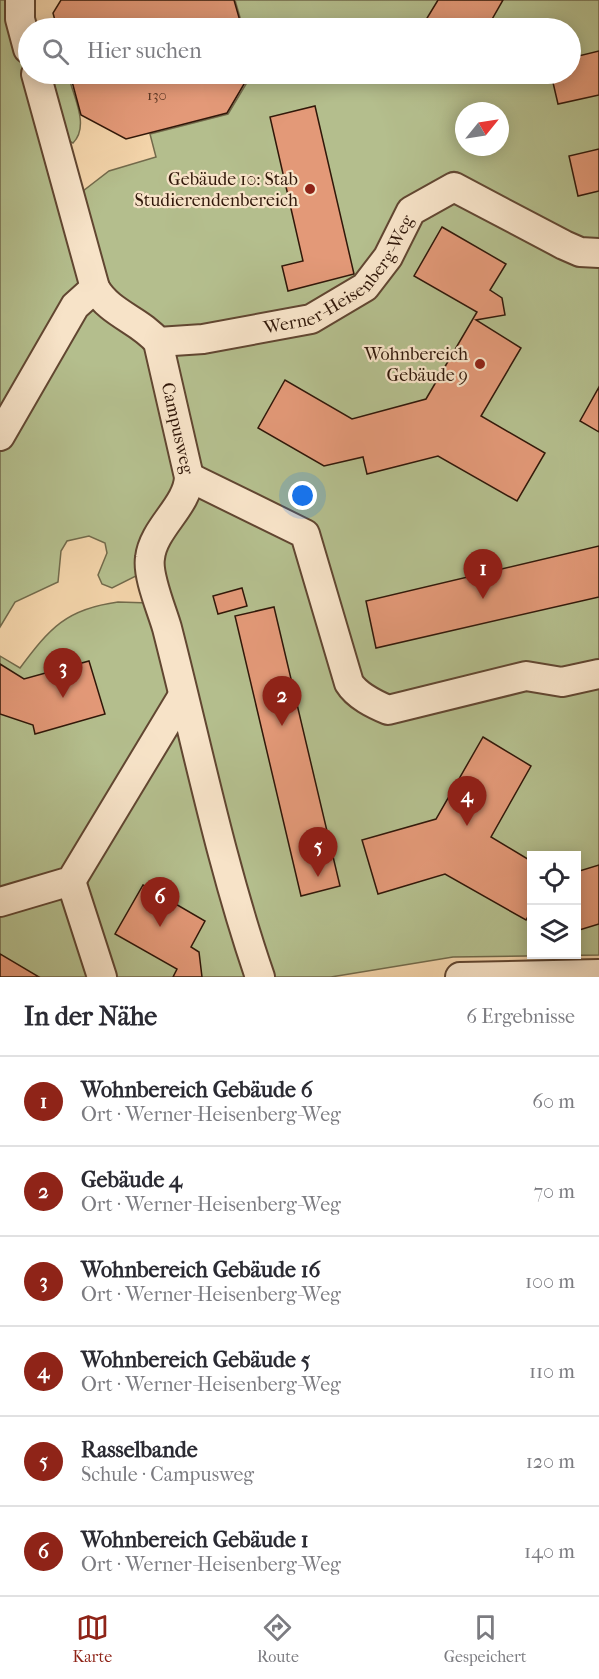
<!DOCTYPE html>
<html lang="de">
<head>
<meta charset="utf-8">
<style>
	body { margin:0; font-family:"IM FELL French Canon",serif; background:#f2f2f3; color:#2b2b33 }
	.controls { position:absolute; right:18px; bottom:18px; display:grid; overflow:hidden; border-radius:0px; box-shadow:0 3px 15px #0003 }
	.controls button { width:54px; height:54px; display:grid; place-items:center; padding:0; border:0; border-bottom:2px solid #e1e1e2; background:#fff; color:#2b2b33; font:30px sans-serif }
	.compass { position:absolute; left:455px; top:102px; width:54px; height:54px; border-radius:50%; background:#fff; box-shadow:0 3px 15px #0003; rotate:60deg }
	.you { position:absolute; left:303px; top:496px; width:21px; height:21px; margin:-15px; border:4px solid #fff; border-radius:50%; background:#1a73e8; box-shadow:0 0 0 9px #1a73e833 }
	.badge { display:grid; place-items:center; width:39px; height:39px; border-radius:50%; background:#8f2418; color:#fff; font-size:20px; font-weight:700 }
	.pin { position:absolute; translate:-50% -50px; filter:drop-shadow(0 2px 3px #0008) }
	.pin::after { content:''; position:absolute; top:32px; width:21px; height:18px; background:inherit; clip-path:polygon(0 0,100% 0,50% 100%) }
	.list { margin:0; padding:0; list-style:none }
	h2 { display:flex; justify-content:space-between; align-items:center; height:78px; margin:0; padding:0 24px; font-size:26px }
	h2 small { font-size:20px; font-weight:400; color:#7c7c81 }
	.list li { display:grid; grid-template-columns:39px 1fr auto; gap:18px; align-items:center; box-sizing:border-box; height:90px; padding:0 24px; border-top:2px solid #e1e1e2 }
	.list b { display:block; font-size:22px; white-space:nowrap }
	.list p { margin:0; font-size:20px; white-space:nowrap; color:#7c7c81 }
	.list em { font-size:20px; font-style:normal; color:#7c7c81 }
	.icon { flex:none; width:33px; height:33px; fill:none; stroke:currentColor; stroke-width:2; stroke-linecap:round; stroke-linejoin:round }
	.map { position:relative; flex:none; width:599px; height:977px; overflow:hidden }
	.search { position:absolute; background:#fff; box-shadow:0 3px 15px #0003; left:18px; right:18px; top:18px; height:66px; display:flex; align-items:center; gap:15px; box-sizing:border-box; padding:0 21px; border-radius:33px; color:#7c7c81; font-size:22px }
	.sheet { height:618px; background:#fff }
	nav { display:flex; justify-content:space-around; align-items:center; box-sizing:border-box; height:84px; border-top:2px solid #e1e1e2; background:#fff; font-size:16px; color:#7c7c81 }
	nav a { display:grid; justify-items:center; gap:3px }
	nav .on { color:#8f2418 }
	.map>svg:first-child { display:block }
</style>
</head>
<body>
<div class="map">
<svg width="599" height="977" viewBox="0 0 599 977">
	<rect width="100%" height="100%" fill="#f3d4aa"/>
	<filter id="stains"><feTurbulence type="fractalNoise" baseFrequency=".00333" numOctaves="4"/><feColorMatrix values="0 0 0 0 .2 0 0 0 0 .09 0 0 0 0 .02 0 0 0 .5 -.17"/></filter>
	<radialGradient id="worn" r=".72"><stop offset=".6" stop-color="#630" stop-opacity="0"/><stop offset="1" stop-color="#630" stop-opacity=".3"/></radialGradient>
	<path fill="#b4be8d" stroke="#726a4b" stroke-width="1.5" fill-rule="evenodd" d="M0,0H8L83,275L142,336L181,468L138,575L112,588L102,584L98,575L107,553L105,543L89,536L67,541L61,551L58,582L15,602L0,627Z
		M235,0H599V955L453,957L331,977H266L159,567L162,552L188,504L170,372L110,293L83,191L109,171L156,157L150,134L228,114L252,74H570V28H243ZM464,111H500V147H464ZM532,855H576V954H532Z
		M55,74L70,81C75,100 89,127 73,143L69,141L52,79Z
		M118,602L150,603L252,977H0V656L20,668C50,628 66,609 118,602Z"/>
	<path fill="#e39978" stroke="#301709" stroke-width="1.5" d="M61,0H234L242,28H57L53,13Z
		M438,0H503L487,28H421Z
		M599,51V95L558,104L551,74H570V58Z
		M70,74H250L227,113L126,139L81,115Z
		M315,106L354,274L288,291L282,266L303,261L270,117Z
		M599,149V191L578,196L569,156Z
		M442,227L506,264L490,290L502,298L505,315L476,320L521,348L481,416L545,453L517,501L438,456L367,474L363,457L324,466L258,428L285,380L352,419L426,399L477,312L414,276Z
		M599,387V432L580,421Z
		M599,546V597L376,648L366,601Z
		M242,588L247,606L218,614L213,596Z
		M274,607L340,886L301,896L235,616Z
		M89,661L105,714L35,734L33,725L0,714V664L24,679Z
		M483,737L531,766L491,837L531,861V911L526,920L445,874L378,894L362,840L436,819Z
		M599,865V924L576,931V872Z
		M143,885L205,921L191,947L199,952L202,977H173L177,969L115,934Z
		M0,954L39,977H0Z"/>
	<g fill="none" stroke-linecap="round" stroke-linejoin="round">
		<g stroke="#614631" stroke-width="32">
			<g id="minor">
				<path d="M20,0V19L28,49"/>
				<path id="s1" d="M36,74L95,288C110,314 140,320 158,342L189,477C188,506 153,528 150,558C147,576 162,610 167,628C197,745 221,864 260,977"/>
				<path id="s2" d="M158,342L203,339L311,319L365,287L388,257L411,211L454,187L564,245L580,252L599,253"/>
				<path d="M0,436L75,306L95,288"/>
				<path d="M189,477L305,534L349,683C357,696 374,704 388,710L526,676L562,682L599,674"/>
				<path d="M71,881L102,977"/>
				<path d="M0,902L71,881L182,697"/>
				<path d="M460,977L599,974"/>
			</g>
		</g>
		<use href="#minor" stroke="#f7e3c8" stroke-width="28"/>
	</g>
	<g fill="#8f2418" stroke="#f7e3c8" stroke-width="2">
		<circle cx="310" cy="189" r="6"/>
		<circle cx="480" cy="364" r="6"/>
	</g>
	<g text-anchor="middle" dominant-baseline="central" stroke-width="4.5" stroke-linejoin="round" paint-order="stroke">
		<g font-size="15" fill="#5d3825">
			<text x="157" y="95">130</text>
		</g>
		<g font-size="18" fill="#301709" stroke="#f7e3c8" text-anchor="end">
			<text x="298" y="179">Gebäude 10: Stab<tspan x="298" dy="21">Studierendenbereich</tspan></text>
			<text x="468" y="354">Wohnbereich<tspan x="468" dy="21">Gebäude 9</tspan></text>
		</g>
		<g font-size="18" fill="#301709" stroke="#f7e3c8">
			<text stroke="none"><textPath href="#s2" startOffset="204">Werner-Heisenberg-Weg</textPath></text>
			<text stroke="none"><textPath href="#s1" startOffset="394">Campusweg</textPath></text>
		</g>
	</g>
	<rect width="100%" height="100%" filter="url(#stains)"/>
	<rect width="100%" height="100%" fill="url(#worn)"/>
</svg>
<div class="controls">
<button><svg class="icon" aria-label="locate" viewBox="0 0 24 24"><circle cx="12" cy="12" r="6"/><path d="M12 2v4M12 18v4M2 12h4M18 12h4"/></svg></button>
<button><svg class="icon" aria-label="layers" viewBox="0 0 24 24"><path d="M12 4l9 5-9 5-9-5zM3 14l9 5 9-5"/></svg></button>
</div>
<svg class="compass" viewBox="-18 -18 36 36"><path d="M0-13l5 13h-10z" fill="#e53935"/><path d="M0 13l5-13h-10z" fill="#7c7c81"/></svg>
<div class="you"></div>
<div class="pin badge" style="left:483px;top:599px">1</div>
<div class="pin badge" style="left:282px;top:726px">2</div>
<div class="pin badge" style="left:63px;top:698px">3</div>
<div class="pin badge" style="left:467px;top:826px">4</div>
<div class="pin badge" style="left:318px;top:877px">5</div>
<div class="pin badge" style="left:160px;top:927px">6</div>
<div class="search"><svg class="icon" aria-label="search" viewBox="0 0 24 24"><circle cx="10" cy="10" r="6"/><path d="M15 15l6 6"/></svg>Hier suchen</div>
</div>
<section class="sheet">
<h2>In der Nähe<small>6 Ergebnisse</small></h2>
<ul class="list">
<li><span class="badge">1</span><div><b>Wohnbereich Gebäude 6</b><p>Ort · Werner-Heisenberg-Weg</p></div><em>60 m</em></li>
<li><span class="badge">2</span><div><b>Gebäude 4</b><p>Ort · Werner-Heisenberg-Weg</p></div><em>70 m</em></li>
<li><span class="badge">3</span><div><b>Wohnbereich Gebäude 16</b><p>Ort · Werner-Heisenberg-Weg</p></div><em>100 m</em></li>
<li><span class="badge">4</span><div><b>Wohnbereich Gebäude 5</b><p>Ort · Werner-Heisenberg-Weg</p></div><em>110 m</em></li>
<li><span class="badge">5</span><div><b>Rasselbande</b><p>Schule · Campusweg</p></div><em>120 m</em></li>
<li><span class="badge">6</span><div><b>Wohnbereich Gebäude 1</b><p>Ort · Werner-Heisenberg-Weg</p></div><em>140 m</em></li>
</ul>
</section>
<nav>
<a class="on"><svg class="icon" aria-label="map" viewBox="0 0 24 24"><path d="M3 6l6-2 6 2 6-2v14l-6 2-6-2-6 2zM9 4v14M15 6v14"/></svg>Karte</a>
<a><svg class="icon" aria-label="directions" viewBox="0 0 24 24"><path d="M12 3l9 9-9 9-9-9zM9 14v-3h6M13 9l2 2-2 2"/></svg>Route</a>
<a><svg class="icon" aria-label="saved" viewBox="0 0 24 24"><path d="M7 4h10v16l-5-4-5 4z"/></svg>Gespeichert</a>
</nav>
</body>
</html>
